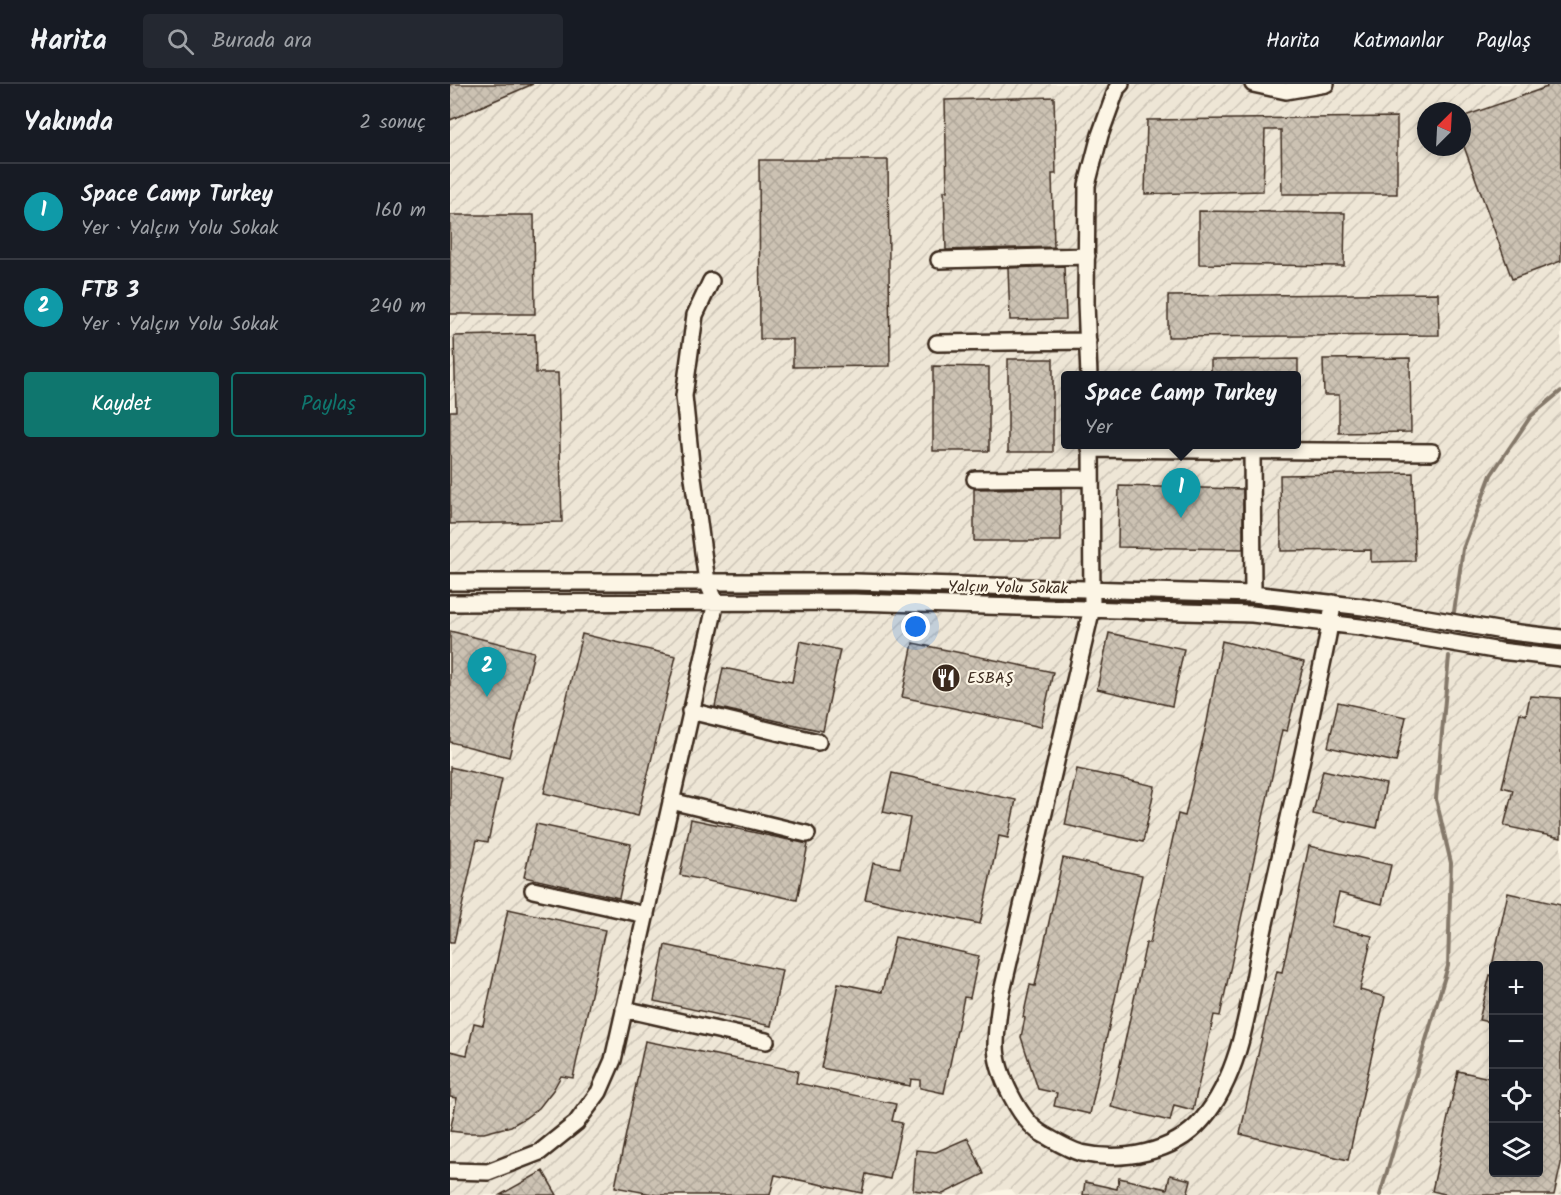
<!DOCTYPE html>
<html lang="tr">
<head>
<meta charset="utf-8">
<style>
	body { margin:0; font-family:Kalam,sans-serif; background:#242831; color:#f1f3f6 }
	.controls { position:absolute; right:18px; bottom:18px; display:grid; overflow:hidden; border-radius:6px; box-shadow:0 3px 9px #0003 }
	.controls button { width:54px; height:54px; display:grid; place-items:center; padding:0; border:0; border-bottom:2px solid #363941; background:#171b24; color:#f1f3f6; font:30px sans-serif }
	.compass { position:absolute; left:967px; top:18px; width:54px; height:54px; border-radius:50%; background:#171b24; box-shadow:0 3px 9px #0003; rotate:24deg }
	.you { position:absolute; left:466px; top:543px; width:21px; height:21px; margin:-15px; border:4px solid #fff; border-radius:50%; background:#1a73e8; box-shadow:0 0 0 9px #1a73e833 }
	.badge { display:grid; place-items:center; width:39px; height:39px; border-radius:50%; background:#0f766e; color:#fff; font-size:20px; font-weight:700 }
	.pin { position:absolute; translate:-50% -50px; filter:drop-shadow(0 2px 3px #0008) }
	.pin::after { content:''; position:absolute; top:32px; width:21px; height:18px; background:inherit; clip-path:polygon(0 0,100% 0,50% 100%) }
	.popup { position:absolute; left:611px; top:287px; width:240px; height:78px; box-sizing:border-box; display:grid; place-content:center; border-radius:6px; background:#171b24; filter:drop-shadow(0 2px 4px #0005); font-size:20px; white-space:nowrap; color:#9ea1a6 }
	.popup b { font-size:22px; color:#f1f3f6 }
	.popup::after { content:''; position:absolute; left:50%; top:100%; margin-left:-12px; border:12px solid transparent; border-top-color:#171b24 }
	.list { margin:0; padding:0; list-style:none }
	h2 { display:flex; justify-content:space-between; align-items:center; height:78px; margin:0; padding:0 24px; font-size:26px }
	h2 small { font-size:20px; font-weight:400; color:#9ea1a6 }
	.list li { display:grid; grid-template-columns:39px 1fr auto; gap:18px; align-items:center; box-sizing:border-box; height:96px; padding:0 24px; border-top:2px solid #363941 }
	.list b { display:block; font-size:22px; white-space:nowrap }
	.list p { margin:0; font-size:20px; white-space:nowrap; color:#9ea1a6 }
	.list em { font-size:20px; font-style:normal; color:#9ea1a6 }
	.actions { display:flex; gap:12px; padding:18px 24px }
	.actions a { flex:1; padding:14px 0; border:2px solid #0f766e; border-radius:6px; text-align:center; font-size:21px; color:#0f766e }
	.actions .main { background:#0f766e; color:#fff }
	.icon { flex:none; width:33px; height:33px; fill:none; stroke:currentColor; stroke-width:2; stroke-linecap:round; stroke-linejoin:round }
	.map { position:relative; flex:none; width:1111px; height:1111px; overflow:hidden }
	header { display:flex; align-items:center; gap:36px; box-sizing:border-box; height:84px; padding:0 30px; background:#171b24; border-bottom:2px solid #363941 }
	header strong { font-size:28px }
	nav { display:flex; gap:33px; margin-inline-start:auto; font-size:21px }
	.search { width:420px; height:54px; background:#242831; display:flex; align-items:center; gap:15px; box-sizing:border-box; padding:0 21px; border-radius:6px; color:#9ea1a6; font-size:22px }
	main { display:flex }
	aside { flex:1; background:#171b24 }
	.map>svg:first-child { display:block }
</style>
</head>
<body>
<header>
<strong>Harita</strong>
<div class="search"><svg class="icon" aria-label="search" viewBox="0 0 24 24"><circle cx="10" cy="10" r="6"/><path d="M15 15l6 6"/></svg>Burada ara</div>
<nav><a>Harita</a><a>Katmanlar</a><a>Paylaş</a></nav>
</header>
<main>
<aside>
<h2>Yakında<small>2 sonuç</small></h2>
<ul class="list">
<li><span class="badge" style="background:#0f9aa8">1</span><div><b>Space Camp Turkey</b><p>Yer · Yalçın Yolu Sokak</p></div><em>160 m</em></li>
<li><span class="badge" style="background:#0f9aa8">2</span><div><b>FTB 3</b><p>Yer · Yalçın Yolu Sokak</p></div><em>240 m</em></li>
</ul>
<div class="actions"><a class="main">Kaydet</a><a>Paylaş</a></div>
</aside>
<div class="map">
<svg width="1111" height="1111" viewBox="0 0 1111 1111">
	<defs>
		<pattern id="industrial-furrows" width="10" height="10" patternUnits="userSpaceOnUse" patternTransform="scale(1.5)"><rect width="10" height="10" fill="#eee6d6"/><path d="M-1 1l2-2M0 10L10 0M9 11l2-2" fill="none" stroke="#cdc5b7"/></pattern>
		<pattern id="building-cross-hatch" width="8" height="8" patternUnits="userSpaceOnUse" patternTransform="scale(1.5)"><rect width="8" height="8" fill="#ccc2b3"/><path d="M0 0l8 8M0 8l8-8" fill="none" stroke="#b0a79a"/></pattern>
	</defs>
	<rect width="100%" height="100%" fill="#fcf5e5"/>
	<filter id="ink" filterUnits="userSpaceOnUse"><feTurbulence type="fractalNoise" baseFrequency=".0167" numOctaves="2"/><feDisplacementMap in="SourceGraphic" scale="12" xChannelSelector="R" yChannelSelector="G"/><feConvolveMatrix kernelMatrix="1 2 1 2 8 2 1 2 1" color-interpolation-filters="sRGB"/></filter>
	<g filter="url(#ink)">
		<path fill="url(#industrial-furrows)" fill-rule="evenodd" d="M0,0H1111V1111H566L561,1105L544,1107L531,1111H0ZM976,27H1012V63H976ZM616,292H846V360H616ZM1044,882H1088V1088H1044Z"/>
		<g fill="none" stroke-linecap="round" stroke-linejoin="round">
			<path stroke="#85796b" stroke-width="4" d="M1004,528L1013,465L1041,391L1081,332L1111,307
				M930,1111L998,882L1001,779L986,715L999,572"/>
		</g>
		<path fill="url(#building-cross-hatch)" stroke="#3b2a1e" stroke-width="1.5" d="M0,0H83L0,36Z
			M1096,0H1111V177L1062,195L1012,57V33L1097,3Z
			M604,13L606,90H602L604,163L496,166L494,107H497L495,16Z
			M947,33V110H832L831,46H815L813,107L695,110L697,36Z
			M309,76H438L440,282L343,283V255H310Z
			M749,127L895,129L894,182L749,180Z
			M0,131H84L85,230H0Z
			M614,182L616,235L560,236L558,184Z
			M988,209L989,251L718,253V212Z
			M85,250L86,289H108L112,438L0,440V327H6L4,252Z
			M960,274L961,348L889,349V311H874L873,275Z
			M558,275H603V368H558Z
			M848,275V291H761V276Z
			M483,282L539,283V367H483Z
			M963,389L965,477L921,478V466L831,467L830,391Z
			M669,402L793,405V465L668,463Z
			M611,404V457H524V405Z
			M0,547L84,568L59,673L0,658Z
			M659,549L734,565L722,622L647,605Z
			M132,550L226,572L188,732L94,709Z
			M350,557L390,566L373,647L265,623L273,584L342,598Z
			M772,557L854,578L837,647L832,646L770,932L764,931L743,1026L724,1021L720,1037L661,1023L696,859H700L728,730L735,732L757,638Z
			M463,559L603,588L591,643L452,613Z
			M1080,612L1111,614V754L1054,742L1063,706L1052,703L1070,629L1076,631Z
			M888,618L956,633L946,678L878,663Z
			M0,683L52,695L38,758L27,756L4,858H0Z
			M627,685L705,702L693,758L615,741Z
			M873,686L936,700L927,744L863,730Z
			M442,689L566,716L558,754L549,752L530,840L415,815L423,779L450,784L460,734L433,728Z
			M241,735L358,760L347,816L230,791Z
			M86,740L181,760L169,814L74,793Z
			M859,762L941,781L932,820L889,809L881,842L922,852L910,906L935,913L898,1076L790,1050L827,887L832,888Z
			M613,774L692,791L640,1030L604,1022L607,1009L588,1005L571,953L575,934L573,933L580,901L585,902Z
			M1058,809L1111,821V1080L1104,1111H999L982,1107L1008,987L1044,995V1089H1089V882H1042Z
			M58,825L155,846L123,994L111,992L103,1006L89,1024L75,1034L61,1042L34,1049H17L0,1047L7,1014L0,1013V967L17,971L24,939L33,941Z
			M445,853L529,872L520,914L514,913L494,1009L470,1004V996L461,995L460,1002L371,984L388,899L432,908Z
			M215,861L332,886L321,942L204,917Z
			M1040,891L1044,892V939L1029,936Z
			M195,957L348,987L346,999L446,1020L442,1037L452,1039L440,1095L416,1090L412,1109L325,1091L320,1111H207L165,1103Z
			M518,1054L534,1090L493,1110L463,1106L466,1066L486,1068Z
			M93,1087L107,1111H50Z
			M720,1091L741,1096L737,1111H633L635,1098L667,1105L669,1094L717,1105Z"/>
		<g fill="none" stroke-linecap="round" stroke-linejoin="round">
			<g stroke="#3b2a1e" stroke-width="20">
				<path id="minor" d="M803,0L836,7L876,0
					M489,176L637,172
					M487,259L638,257
					M639,292L636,219L637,101L650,51L667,4L671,0
					M641,360L642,524L551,912C549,928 546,945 546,961C546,988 570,1038 594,1051C605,1057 619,1066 631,1069C672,1078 724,1069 752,1036C795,986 800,906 814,844C831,768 849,693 864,617C871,585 879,553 883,519
					M640,365L982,368
					M802,365L803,510
					M525,395L641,394
					M0,498H405L803,510L913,523L1053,547L1111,554
					M0,519L404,518L802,530L910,543L1050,567L1111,574
					M240,627L368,658
					M221,717L357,750
					M83,806L196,831
					M174,925L316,957
					M0,1087L38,1088L90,1068L126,1039L149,1008L163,976L266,518L257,498L241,379L234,312L245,231L261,197"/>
			</g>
			<use href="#minor" stroke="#fcf5e5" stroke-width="15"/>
		</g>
	</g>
	<defs>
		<g id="restaurant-disc" transform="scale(1.5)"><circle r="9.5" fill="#3b2a1e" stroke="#fcf5e5"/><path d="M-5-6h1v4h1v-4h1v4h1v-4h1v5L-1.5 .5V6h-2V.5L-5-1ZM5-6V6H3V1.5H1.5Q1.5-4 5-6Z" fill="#fff"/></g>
	</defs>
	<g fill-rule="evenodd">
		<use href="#restaurant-disc" x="496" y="594"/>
	</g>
	<g text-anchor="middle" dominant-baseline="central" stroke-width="4.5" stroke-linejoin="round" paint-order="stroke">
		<g font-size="16" fill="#3b2a1e" stroke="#fcf5e5">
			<text transform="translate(558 504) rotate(1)">Yalçın Yolu Sokak</text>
		</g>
		<g font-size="16" fill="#3b2a1e" stroke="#fcf5e5" text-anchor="start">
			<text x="517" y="594">ESBAŞ</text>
		</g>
	</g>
</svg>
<div class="controls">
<button>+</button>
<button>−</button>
<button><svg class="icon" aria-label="locate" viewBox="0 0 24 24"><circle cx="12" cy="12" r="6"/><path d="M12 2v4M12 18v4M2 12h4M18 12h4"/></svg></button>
<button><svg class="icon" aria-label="layers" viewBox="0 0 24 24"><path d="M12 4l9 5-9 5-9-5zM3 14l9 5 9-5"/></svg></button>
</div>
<svg class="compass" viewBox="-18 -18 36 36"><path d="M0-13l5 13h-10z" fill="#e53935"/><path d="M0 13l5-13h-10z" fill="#9ea1a6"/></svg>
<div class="you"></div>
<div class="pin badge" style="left:731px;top:434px;background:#0f9aa8">1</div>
<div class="popup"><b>Space Camp Turkey</b>Yer</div>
<div class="pin badge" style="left:37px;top:613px;background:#0f9aa8">2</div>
</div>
</main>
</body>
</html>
